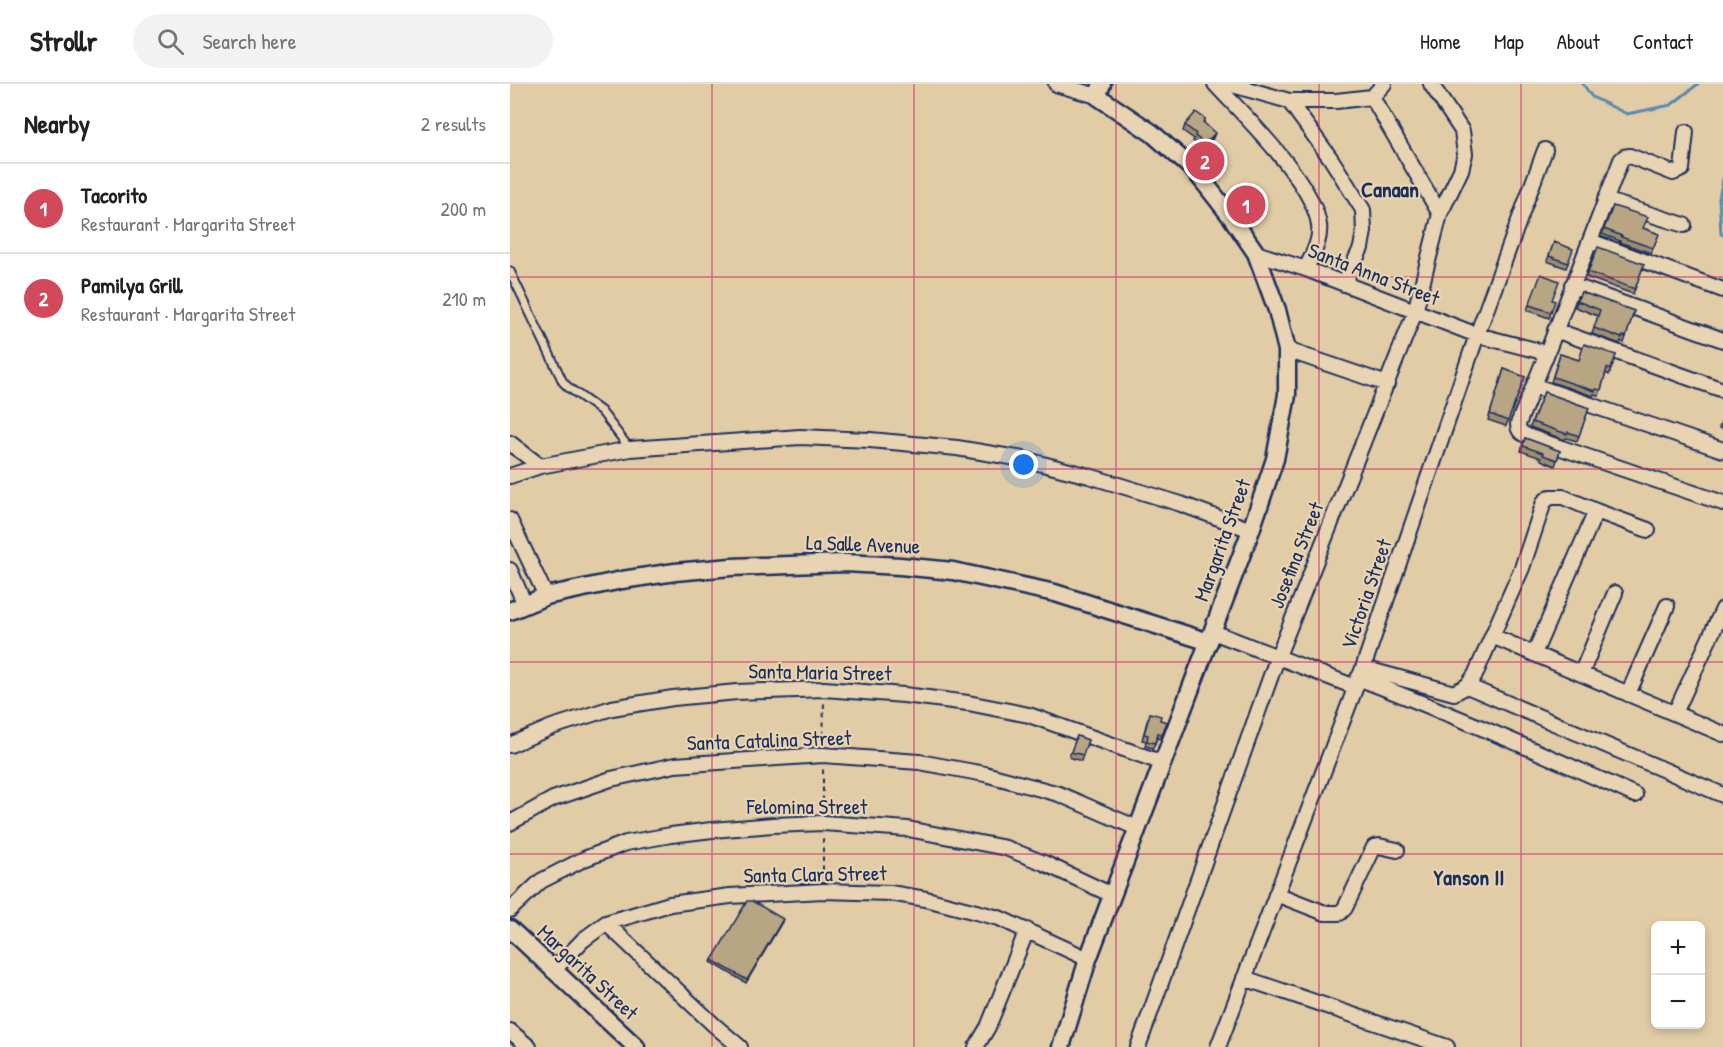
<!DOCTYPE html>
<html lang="en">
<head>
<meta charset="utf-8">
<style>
	body { margin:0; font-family:"Patrick Hand",sans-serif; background:#f2f2f2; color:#202124 }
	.controls { position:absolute; right:18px; bottom:18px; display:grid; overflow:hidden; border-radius:9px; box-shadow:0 3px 9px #0003 }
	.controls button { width:54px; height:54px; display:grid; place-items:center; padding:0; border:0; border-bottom:2px solid #e0e0e0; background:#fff; color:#202124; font:30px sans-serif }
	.you { position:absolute; left:514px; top:381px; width:21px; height:21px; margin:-15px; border:4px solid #fff; border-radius:50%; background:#1a73e8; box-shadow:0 0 0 9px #1a73e833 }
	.badge { display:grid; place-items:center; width:39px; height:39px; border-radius:50%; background:#d1495b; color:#fff; font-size:20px; font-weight:700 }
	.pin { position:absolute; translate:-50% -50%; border:3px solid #fff; box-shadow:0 2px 6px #0006 }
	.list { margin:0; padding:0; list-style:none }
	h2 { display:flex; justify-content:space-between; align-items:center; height:78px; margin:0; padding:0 24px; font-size:26px }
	h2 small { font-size:20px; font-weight:400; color:#757577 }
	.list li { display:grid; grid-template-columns:39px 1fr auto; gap:18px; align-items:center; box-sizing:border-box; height:90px; padding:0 24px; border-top:2px solid #e0e0e0 }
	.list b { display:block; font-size:22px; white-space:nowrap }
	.list p { margin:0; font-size:20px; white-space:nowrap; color:#757577 }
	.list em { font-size:20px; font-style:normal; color:#757577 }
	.icon { flex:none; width:33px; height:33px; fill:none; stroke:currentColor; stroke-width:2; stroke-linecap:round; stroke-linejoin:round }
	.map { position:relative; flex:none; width:1213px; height:963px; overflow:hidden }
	header { display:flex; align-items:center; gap:36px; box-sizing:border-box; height:84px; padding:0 30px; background:#fff; border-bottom:2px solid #e0e0e0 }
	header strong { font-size:28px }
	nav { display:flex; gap:33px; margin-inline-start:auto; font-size:21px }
	.search { width:420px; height:54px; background:#f2f2f2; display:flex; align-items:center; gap:15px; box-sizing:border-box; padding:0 21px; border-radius:33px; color:#757577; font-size:22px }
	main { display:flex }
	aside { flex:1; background:#fff }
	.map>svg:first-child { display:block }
</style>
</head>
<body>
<header>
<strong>Strollr</strong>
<div class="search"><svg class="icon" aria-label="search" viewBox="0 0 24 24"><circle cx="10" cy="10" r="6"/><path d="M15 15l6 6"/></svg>Search here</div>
<nav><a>Home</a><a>Map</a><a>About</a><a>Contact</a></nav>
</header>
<main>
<aside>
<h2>Nearby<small>2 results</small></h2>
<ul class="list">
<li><span class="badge">1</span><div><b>Tacorito</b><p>Restaurant · Margarita Street</p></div><em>200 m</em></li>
<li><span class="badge">2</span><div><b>Pamilya Grill</b><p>Restaurant · Margarita Street</p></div><em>210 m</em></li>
</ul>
</aside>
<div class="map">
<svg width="1213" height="963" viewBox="0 0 1213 963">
	<rect width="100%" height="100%" fill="#e2cca6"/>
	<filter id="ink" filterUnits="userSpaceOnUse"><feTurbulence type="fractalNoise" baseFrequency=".0167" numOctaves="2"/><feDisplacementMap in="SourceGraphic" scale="12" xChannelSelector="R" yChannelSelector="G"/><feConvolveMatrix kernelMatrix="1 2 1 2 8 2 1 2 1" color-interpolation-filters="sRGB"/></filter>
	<g filter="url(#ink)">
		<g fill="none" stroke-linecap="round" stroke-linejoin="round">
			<path stroke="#598aae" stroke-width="3" d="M1073,0L1082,13L1117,30L1161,21L1188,0
				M1213,95L1209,114L1211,150L1213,151"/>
			<g stroke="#1b2f5e" stroke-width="11">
				<path id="service" d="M0,187L53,298L59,304L91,327L120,365"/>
			</g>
			<g stroke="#1b2f5e" stroke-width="18">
				<path id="minor" d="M546,0L587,12
					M705,0C735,33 803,97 809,141C811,157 802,171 796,185
					M719,0L779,17H826L862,13L874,0
					M862,13L930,130
					M779,17L821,75L853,126L854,147L851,164L834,200
					M1095,116L1174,141
					M1080,157L1213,206
					M746,169L796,185L967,251L1037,269L1111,76L1114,73L1120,72L1163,89L1172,85L1176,48
					M1062,201L1213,256
					M1045,246L1213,306
					M777,266L877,300
					M1037,269L1008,340C1008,349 1014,350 1022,354L1213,419
					M1025,302L1213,366
					M0,359L30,382
					M0,392L30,382L120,365L290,353L360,356L447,364L513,375L579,392L671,420L741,446
					M0,436L36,512
					M0,486L15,521
					M703,548L845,603
					M982,552L1213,650
					M1024,570L1086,427
					M853,584L944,609L957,602L965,591L1012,484L1034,418L1040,413H1053L1086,427L1138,446
					M1071,590L1105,509
					M848,594C942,630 1034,670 1125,711
					M957,602L1213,711
					M1118,610L1157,522
					M1165,629L1213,525
					M0,661L42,643L102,624L163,614L227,608L314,605L394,611L458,619L519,631L653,679
					M0,739L43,715L101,695L165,681L313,671L409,678L475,690L549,710L627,744
					M766,810L815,829H830L835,824L864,763L869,762L887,766
					M0,826L31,797L74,775L116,759L161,751L202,746L263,741L313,739L398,745L496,764L534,779L602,811
					M96,839L204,941L230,963
					M43,887L73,856L96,839L160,820L220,812L313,807L380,809L416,815L489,834L578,875
					M734,894L937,963
					M0,947L19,963
					M466,963L478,943L517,846
					M628,963L768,572L905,228L930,130L951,86L955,70L952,47L921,0
					M708,963L853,584L967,251L1035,66"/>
			</g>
			<g stroke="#1b2f5e" stroke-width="21">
				<path id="tertiary" d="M0,527L36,512L112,496L165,488L221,483L335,479L390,482L443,487L545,509L699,558
					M0,845L126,963
					M551,963L578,875L741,446L765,375L777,311V266L767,226L746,169L722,134L697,102L684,86L642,49L587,12L592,0"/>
			</g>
			<path stroke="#1b2f5e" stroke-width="2" stroke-dasharray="4.5 4.5" stroke-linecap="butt" d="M313,660L314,618
				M313,726V684
				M313,795V750"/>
			<use href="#service" stroke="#e8d3b2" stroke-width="7"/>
			<use href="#minor" stroke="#e8d3b2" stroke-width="14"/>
			<use href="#tertiary" stroke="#e8d3b2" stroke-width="16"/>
		</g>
		<path fill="#9d8e72" stroke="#1b2f5e" stroke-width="1.5" d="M695,35L694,39L703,54L693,66L683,57L684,55L673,47L675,41Z
			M1103,122L1133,144L1149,150L1141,169L1109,158L1110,157L1092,150Z
			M1044,158L1058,179L1056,184L1037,177Z
			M1083,173L1134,180L1123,210L1076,193Z
			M1071,208L1124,227L1114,259L1111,257L1110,260L1082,250L1088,232L1065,223Z
			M1042,216L1041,228L1039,234L1017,226L1019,221Z
			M1050,270L1069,276L1106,271L1099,291L1096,289L1089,312L1084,310L1083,312L1041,298Z
			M994,285L1015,293L996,342L978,336Z
			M1034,308L1079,324L1067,357L1056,354L1055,356L1020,343Z
			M1213,333V345L1209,344Z
			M1015,354L1050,367L1045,382L1031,376V374L1011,367Z
			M638,634L657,638L650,655L647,654L643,664L635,662L636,657L632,656Z
			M567,652L578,656L571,677L559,673Z
			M272,838L236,899L201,878L202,876Z"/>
		<path fill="#80745c" stroke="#1b2f5e" stroke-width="1.5" d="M705,49L703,54L693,66L695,60Z"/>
		<path fill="#b7a584" stroke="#1b2f5e" stroke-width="1.5" d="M686,28L695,35L693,38L705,49L695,60L685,52L686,50L675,41Z
			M1103,122L1138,133L1133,144L1149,150L1143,164L1111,153L1112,152L1094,145Z
			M1044,158L1063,165L1058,179L1039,172Z
			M1088,163L1134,180L1125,205L1078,188Z
			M1031,190L1049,197L1042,216L1045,217L1041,228L1019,221Z
			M1071,208L1124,227L1116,253L1113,252L1112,254L1084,244L1090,226L1067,217Z
			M1074,260L1106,271L1101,285L1097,284L1091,306L1086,305L1085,307L1043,293L1050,270L1069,276Z
			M994,285L1015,293L998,337L980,330Z
			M1034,308L1079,324L1069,352L1058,348L1057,350L1022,338Z
			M1015,354L1050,367L1047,376L1033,371V369L1013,362Z
			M640,629L651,632L650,636L657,638L652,650L648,649L645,659L637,657L638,651L634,650Z
			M567,652L578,656L573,671L561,668Z
			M237,817H242L273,835L237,896L202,876Z"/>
	</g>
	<path fill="none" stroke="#c2185b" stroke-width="1.5" stroke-opacity="0.55" d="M202,0V963M404,0V963M606,0V963M809,0V963M1011,0V963M0,193H1213M0,385H1213M0,578H1213M0,770H1213"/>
	<g text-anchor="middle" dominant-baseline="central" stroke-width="4.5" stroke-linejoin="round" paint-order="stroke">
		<g font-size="21" fill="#1b2f5e" stroke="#e8d3b2">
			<text transform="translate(864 190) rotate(21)">Santa Anna Street</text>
			<text transform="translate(712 456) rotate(-70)">Margarita Street</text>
			<text transform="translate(353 460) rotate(2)">La Salle Avenue</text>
			<text transform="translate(786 471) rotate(-68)">Josefina Street</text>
			<text transform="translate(856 510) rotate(-71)">Victoria Street</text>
			<text transform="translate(310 588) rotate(1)">Santa Maria Street</text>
			<text transform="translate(259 656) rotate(-2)">Santa Catalina Street</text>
			<text x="297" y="722">Felomina Street</text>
			<text transform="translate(305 790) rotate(-1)">Santa Clara Street</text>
			<text transform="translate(78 888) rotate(43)">Margarita Street</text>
		</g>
		<g font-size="22" font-weight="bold" fill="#1b2f5e" stroke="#e8d3b2">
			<text x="880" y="105">Canaan</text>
			<text x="959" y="793">Yanson II</text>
		</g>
	</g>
</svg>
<div class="controls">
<button>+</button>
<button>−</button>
</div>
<div class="you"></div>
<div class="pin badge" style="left:736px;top:121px">1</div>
<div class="pin badge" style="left:695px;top:77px">2</div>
</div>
</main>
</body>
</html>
